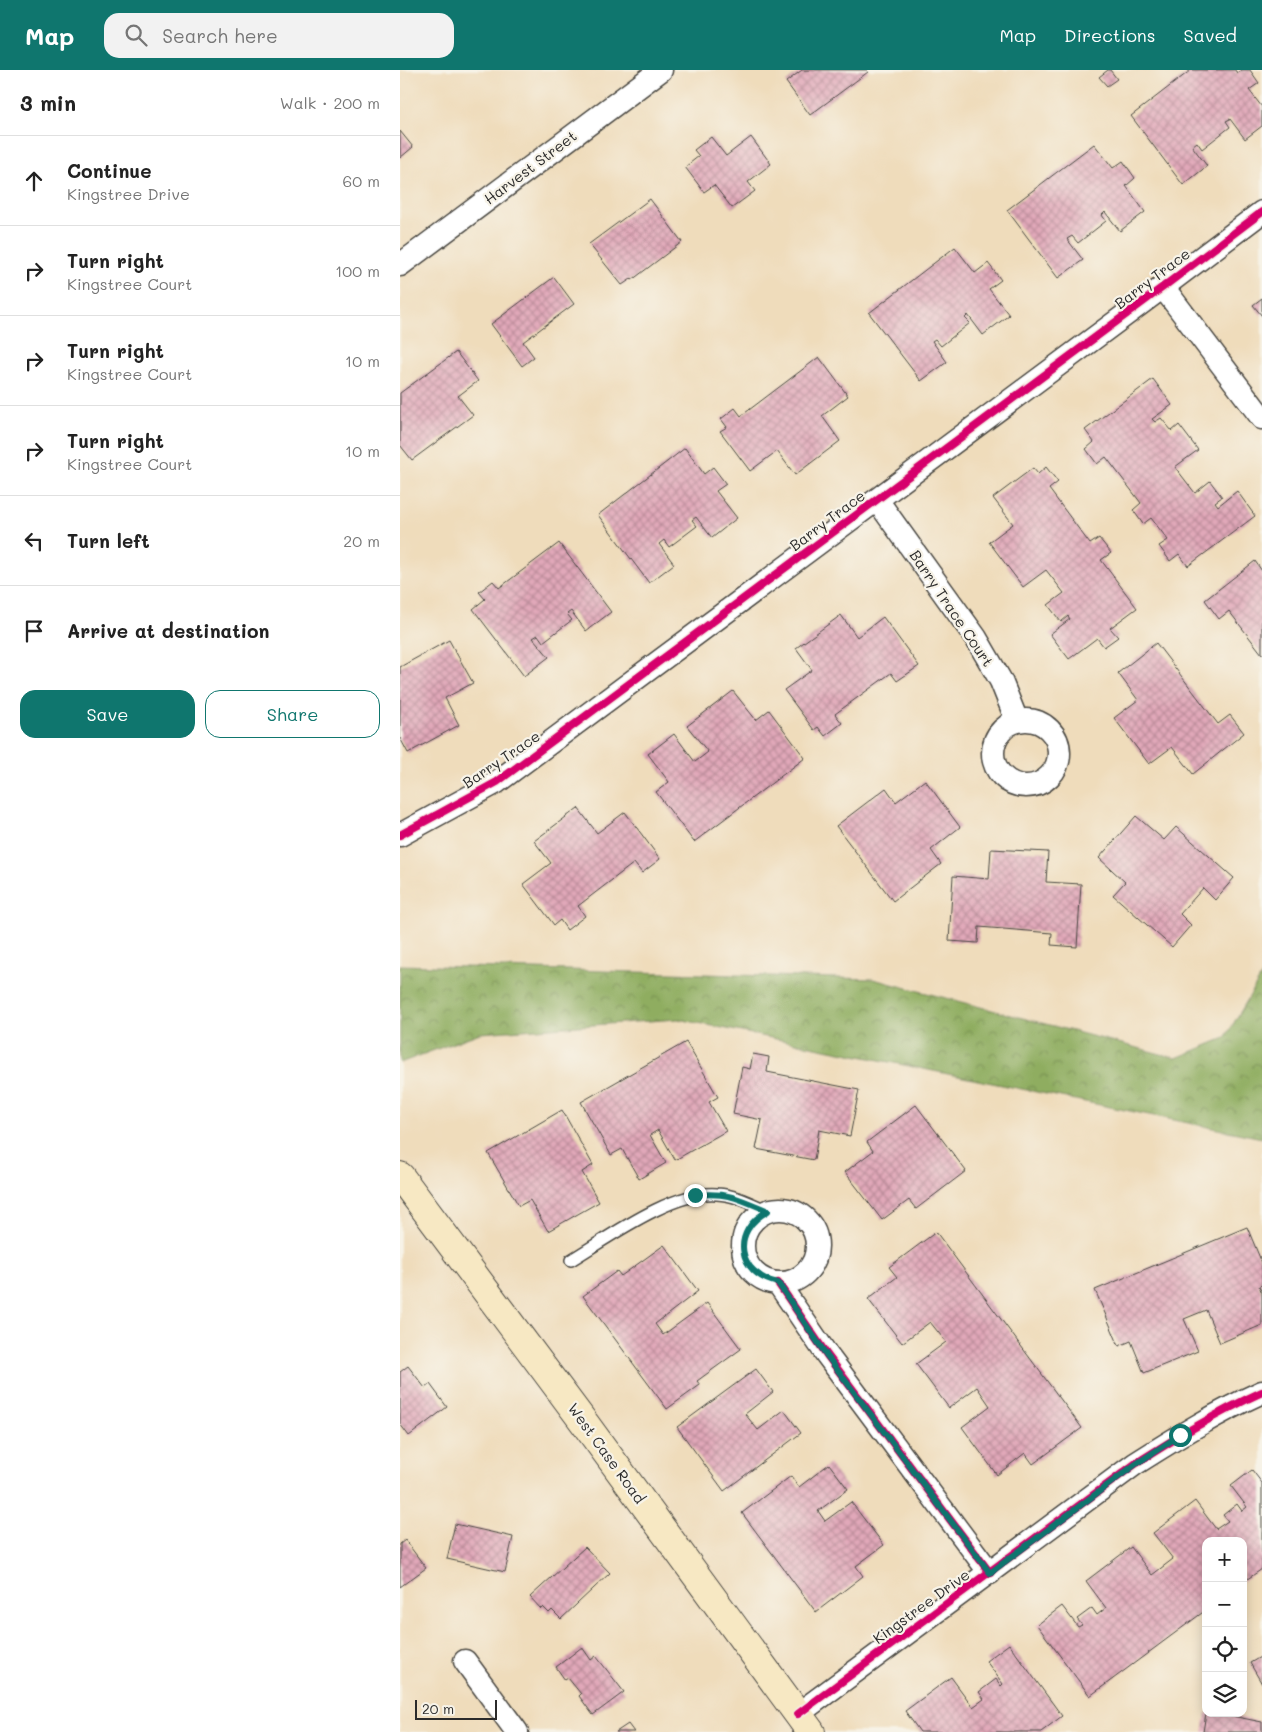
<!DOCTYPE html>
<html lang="en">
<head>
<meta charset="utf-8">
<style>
	body { margin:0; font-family:Mali,sans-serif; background:#f2f2f2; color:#222 }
	.controls { position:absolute; right:15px; bottom:15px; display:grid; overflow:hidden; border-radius:10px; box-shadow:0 2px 12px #0003 }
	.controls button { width:45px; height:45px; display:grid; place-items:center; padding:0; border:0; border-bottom:1px solid #e0e0e0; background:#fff; color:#222; font:25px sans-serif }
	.scale { position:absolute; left:15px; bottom:12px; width:82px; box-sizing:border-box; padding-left:5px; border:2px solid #2b2b2b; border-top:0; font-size:14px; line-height:18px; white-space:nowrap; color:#2b2b2b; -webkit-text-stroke:4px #f7f3e8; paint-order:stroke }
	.stop { position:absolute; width:15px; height:15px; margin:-11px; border:4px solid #0f766e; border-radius:50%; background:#fff }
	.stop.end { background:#0f766e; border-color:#fff; box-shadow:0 1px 5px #0008 }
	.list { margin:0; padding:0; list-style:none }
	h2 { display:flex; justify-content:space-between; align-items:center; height:65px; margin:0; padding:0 20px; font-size:21px }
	h2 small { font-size:16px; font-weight:400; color:#767676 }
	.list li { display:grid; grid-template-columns:32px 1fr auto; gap:15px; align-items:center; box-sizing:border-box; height:90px; padding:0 20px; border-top:1px solid #e0e0e0 }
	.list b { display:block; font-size:19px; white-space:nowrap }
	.list p { margin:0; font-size:16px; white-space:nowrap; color:#767676 }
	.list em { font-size:16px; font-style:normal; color:#767676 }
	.actions { display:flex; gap:10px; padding:15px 20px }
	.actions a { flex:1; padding:11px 0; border:1px solid #0f766e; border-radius:15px; text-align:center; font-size:18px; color:#0f766e }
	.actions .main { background:#0f766e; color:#fff }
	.icon { flex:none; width:28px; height:28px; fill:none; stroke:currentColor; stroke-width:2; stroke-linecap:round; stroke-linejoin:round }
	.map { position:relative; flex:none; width:862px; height:1662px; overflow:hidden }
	header { display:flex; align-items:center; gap:30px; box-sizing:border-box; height:70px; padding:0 25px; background:#0f766e; color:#fff }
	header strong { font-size:24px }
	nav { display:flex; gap:28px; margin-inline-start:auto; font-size:18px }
	.search { width:350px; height:45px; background:#f2f2f2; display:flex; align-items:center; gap:12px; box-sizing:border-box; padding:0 18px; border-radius:15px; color:#767676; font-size:19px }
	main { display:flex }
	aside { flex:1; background:#fff }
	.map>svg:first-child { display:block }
</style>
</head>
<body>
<header>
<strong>Map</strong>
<div class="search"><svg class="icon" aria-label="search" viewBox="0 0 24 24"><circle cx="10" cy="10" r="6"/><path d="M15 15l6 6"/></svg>Search here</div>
<nav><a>Map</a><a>Directions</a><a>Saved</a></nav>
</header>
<main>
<aside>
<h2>3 min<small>Walk · 200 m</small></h2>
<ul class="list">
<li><svg class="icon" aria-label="ahead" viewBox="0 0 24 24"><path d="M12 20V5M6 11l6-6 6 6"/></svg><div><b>Continue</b><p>Kingstree Drive</p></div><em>60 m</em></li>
<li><svg class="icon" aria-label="right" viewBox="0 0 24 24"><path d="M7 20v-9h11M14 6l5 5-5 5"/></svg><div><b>Turn right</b><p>Kingstree Court</p></div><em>100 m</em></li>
<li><svg class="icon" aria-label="right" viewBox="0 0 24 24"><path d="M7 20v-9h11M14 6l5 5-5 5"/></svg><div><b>Turn right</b><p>Kingstree Court</p></div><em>10 m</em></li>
<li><svg class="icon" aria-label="right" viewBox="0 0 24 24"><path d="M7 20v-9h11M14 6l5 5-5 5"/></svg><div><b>Turn right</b><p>Kingstree Court</p></div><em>10 m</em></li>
<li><svg class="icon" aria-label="left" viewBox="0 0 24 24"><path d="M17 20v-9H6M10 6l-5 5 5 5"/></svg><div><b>Turn left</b></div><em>20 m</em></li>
<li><svg class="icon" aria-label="arrive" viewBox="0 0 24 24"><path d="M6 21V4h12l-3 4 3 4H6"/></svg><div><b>Arrive at destination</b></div></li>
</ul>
<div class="actions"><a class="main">Save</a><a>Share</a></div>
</aside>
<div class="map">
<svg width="862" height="1662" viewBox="0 0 862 1662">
	<defs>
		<pattern id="forest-crowns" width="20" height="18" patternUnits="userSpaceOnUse" patternTransform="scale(1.25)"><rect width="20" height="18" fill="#8fad60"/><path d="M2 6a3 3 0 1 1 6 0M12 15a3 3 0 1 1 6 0" fill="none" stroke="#758d4f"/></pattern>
		<pattern id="building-cross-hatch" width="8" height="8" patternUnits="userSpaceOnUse" patternTransform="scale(1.25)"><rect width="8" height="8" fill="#e1a8b9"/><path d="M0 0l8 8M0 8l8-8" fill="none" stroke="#b78997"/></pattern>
	</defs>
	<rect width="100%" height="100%" fill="#f7f3e8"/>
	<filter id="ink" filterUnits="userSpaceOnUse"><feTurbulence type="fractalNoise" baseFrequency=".02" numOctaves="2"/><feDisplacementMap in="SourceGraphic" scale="10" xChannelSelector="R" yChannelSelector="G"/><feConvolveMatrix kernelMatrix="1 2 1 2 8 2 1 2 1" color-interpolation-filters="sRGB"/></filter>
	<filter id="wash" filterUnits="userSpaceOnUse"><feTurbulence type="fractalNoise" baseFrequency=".0096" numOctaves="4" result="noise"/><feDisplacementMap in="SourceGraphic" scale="20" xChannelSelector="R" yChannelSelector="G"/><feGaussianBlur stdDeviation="1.12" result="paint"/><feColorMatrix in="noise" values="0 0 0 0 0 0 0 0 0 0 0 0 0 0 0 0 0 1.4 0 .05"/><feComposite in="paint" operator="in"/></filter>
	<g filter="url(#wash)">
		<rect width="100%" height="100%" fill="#efdcbb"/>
		<path fill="url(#forest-crowns)" stroke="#5d6c46" d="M0,895L473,909L776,988L825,968L862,905V1068L278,949L80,963L0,993Z"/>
		<g id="blocks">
			<path fill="url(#building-cross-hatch)" d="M402,0H467L468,2L410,45L386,12Z
				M708,0H710L717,9L707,16L699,7Z
				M791,0H835L837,3L841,0H850L859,13L849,20L862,37V56L845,69L830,49L826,51L830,57L802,79L797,72L792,76L807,96L783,115L731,46Z
				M0,61L13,77L0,88Z
				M311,67L326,86L351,67L371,94L348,112L355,121L332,138L314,115L304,122L285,97L299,86L294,80Z
				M694,74L713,98L723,91L735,108L726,116L745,142L720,161L705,142L702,145L706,151L678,173L672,166L667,169L683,190L658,208L607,140Z
				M250,129L282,172L232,210L231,209L222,215L189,174Z
				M555,177L575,203L588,193L601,210L589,219L609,245L583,265L568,245L565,248L570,253L541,276L535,269L532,271L547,292L521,311L469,243Z
				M154,207L174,234L123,272L134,287L122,296L91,254Z
				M862,228V246L853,235Z
				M56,282L78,311L58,326L73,345L12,390L0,375V323Z
				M419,287L448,326L422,346L440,371L395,405L377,381L350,401L320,361L327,357L321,349L335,338L341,346Z
				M753,309L772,335L752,349L755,352L761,348L772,361L779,355L798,380L775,397L795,423L810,411L822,427L815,432L818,436L837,421L855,446L788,496L779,484L770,491L759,476L768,470L751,448L743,454L733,440L741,433L706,387L697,394L686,379L694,372L685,360Z
				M285,378L304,404L313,397L326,414L316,421L337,448L312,468L296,447L292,450L297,456L269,477L264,470L259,474L274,494L249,513L198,445Z
				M646,397L658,412L649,419L690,474L699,468L711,483L701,490L737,538L710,558L718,567L704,577L697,568L669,589L650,564L670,549L668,546L661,552L648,535L664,523L646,500L623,517L589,472L613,454L593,428L633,398L638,404Z
				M159,473L211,542L186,561L171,541L167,544L172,550L143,572L138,565L133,568L149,587L124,606L73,539L85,529L79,522L93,511L99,518Z
				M855,491L862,501V584L829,541L819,549L805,530Z
				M441,545L457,567L483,547L519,596L497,611L491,603L435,644L442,653L425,666L418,657L414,660L384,620L412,600L396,578Z
				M49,570L73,613L45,628L59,655L8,683L0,668V597Z
				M756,573L818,654L830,645L844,663L793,704L772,677L749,694L714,648L738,630L718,603Z
				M333,621L356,650L369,640L405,688L294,772L256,722L269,712L248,684L274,664L295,692L308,682L287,656Z
				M525,710L560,757L531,780L541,794L493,831L436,756L486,718L496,732Z
				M178,738L197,763L225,742L260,789L242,803L234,793L178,836L185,846L167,860L160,850L154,855L123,814L151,793L134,771Z
				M736,746L764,770L776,757L834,808L815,830L803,818L780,844L791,855L772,877L713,825L725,812L699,788Z
				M591,779L648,782L646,812L681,814L677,877L651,875L652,863L579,857L578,873L549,871L553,806L589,809Z
				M286,972L318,1027L309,1032L326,1061L275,1090L258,1060L250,1065L266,1093L239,1109L222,1079L211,1085L181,1032Z
				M353,984L369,987L367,1002L459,1020L450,1066L419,1060L414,1090L356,1079L362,1050L333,1044L342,997L350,999Z
				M516,1035L566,1101L516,1139L509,1130L482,1150L445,1102L473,1081L467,1072Z
				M162,1040L193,1095L182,1102L199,1132L148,1161L130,1130L119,1136L88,1083Z
				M847,1157L862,1193V1215L859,1216L862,1223V1255L820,1273L806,1240L784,1249L798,1281L744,1303L731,1271L719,1276L695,1220Z
				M536,1162L682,1358L633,1394L625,1383L597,1405L562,1357L590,1336L577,1317L549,1338L516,1294L546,1272L530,1252L502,1273L468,1229L497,1207L489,1197Z
				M264,1175L298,1221L255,1254L263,1265L307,1233L341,1279L297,1311L300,1315L267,1339L183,1226L217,1201L221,1206Z
				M8,1296L25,1318L30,1314L47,1337L9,1366L0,1354V1302Z
				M356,1299L373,1322L345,1344L358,1360L384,1340L401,1363L324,1421L277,1357Z
				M429,1394L448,1419L418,1441L425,1451L451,1432L484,1475L456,1496L463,1506L416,1542L342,1443L391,1406L399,1417Z
				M852,1400L862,1413V1499L843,1512V1471H806V1540L690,1626L637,1555L662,1536L678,1557L682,1555L677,1549L692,1538L697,1545L706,1538L686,1511L731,1477L752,1505L773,1489L753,1463L795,1431L816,1459L828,1451L823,1445L837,1434L842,1441L847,1437L831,1416Z
				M55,1454L113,1467L105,1502L47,1489Z
				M5,1470L26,1498L0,1517V1474Z
				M185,1477L210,1503L161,1549L152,1540L149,1543L143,1537L141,1539L130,1527Z
				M609,1574L662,1646L641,1662H520L505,1641L551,1607L573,1637L584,1629L579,1622L596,1609L601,1616L603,1614L586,1591Z
				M182,1577L191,1590L196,1586L224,1622L193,1645L179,1626L181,1624L168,1608L165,1610L156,1597Z
				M862,1586V1614L850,1593Z
				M806,1643H817L862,1652V1662H803Z
				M228,1654L234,1662H216Z"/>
		</g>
	</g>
	<g filter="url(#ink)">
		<use href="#blocks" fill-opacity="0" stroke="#484641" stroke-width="1"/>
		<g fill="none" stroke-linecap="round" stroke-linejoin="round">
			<g stroke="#484641" stroke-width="14">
				<path id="service" d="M171,1190C208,1168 273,1120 317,1124C336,1125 352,1134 368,1141"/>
			</g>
			<g stroke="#484641" stroke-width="25">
				<path id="minor" d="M0,195L261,0
					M763,217L862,348
					M477,430L576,568L601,611L617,651
					M593 683a33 33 0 1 1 66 0a33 33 0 1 1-66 0Z
					M0,765L97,712L763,217L862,142
					M343 1176a37 37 0 1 1 74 0a37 37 0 1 1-74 0Z
					M378,1213L427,1285L590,1503
					M65,1591L117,1662
					M398,1644L735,1394C776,1368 818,1342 862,1322"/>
			</g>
			<g stroke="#484641" stroke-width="30">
				<path id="secondary" d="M0,1106L186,1355L411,1662"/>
			</g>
			<use href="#service" stroke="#fff" stroke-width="11"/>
			<use href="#minor" stroke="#fff" stroke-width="22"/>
			<use href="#secondary" stroke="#f7e8c3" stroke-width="28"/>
			<g stroke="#f7f3e8" stroke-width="11">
				<path id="cycleway" d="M0,765L97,712L763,217L862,142
					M378,1213L427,1285L590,1503
					M398,1644L735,1394C776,1368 818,1342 862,1322"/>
			</g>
			<use href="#cycleway" stroke="#d6006c" stroke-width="8"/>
		</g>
	</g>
	<g fill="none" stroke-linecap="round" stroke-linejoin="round" filter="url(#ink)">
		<path stroke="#0f766e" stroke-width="6" d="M295,1125C328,1122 338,1128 368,1141C330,1161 337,1204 378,1213L427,1286L590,1503L736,1394L780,1365"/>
	</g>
	<g text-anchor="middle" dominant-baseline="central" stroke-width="4.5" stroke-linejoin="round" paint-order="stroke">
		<g font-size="15" fill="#2b2b2b" stroke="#f7f3e8">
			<text transform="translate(130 97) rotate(-37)">Harvest Street</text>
			<text transform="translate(752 208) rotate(-37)">Barry Trace</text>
			<text transform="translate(427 450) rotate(-37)">Barry Trace</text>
			<text transform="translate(552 538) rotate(56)">Barry Trace Court</text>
			<text transform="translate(101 689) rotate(-34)">Barry Trace</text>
			<text transform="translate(207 1383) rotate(54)">West Case Road</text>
			<text transform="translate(521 1536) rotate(-36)">Kingstree Drive</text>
		</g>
	</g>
</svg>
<div class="controls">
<button>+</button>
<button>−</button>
<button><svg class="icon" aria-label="locate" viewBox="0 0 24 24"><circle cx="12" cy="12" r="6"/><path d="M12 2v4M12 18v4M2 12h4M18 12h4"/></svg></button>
<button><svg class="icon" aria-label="layers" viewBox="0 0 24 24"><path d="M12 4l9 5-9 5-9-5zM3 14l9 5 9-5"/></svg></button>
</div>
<div class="scale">20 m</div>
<div class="stop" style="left:780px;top:1365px"></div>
<div class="stop end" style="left:295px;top:1125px"></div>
</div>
</main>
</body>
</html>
